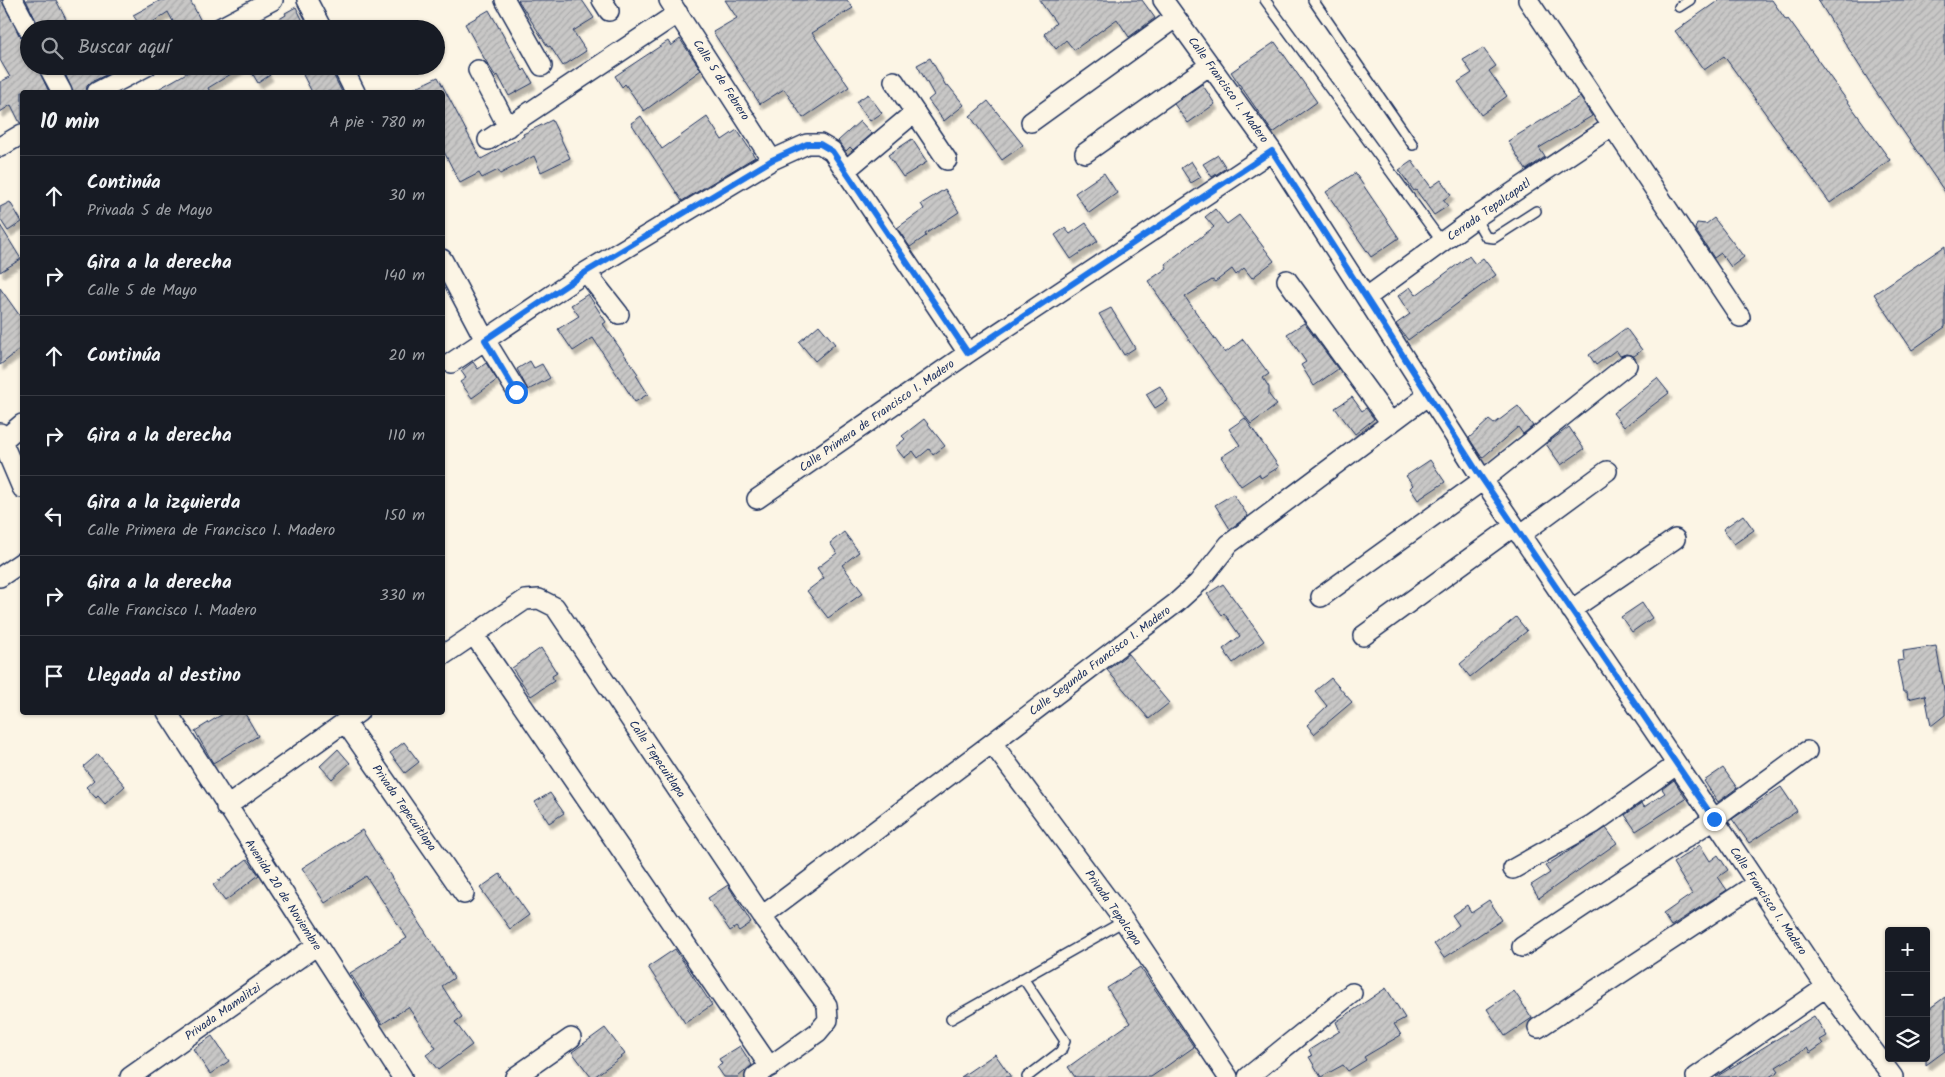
<!DOCTYPE html>
<html lang="es">
<head>
<meta charset="utf-8">
<style>
	body { margin:0; font-family:Kalam,sans-serif; background:#242831; color:#f1f3f6 }
	.controls { position:absolute; right:15px; bottom:15px; display:grid; overflow:hidden; border-radius:5px; box-shadow:0 1px 4px #0004 }
	.controls button { width:45px; height:45px; display:grid; place-items:center; padding:0; border:0; border-bottom:1px solid #363941; background:#171b24; color:#f1f3f6; font:25px sans-serif }
	.stop { position:absolute; width:15px; height:15px; margin:-11px; border:4px solid #1a73e8; border-radius:50%; background:#fff }
	.stop.end { background:#1a73e8; border-color:#fff; box-shadow:0 1px 5px #0008 }
	.list { margin:0; padding:0; list-style:none }
	h2 { display:flex; justify-content:space-between; align-items:center; height:65px; margin:0; padding:0 20px; font-size:21px }
	h2 small { font-size:16px; font-weight:400; color:#9ea1a6 }
	.list li { display:grid; grid-template-columns:32px 1fr auto; gap:15px; align-items:center; box-sizing:border-box; height:80px; padding:0 20px; border-top:1px solid #363941 }
	.list b { display:block; font-size:19px; white-space:nowrap }
	.list p { margin:0; font-size:16px; white-space:nowrap; color:#9ea1a6 }
	.list em { font-size:16px; font-style:normal; color:#9ea1a6 }
	.icon { flex:none; width:28px; height:28px; fill:none; stroke:currentColor; stroke-width:2; stroke-linecap:round; stroke-linejoin:round }
	.map { position:relative; flex:none; width:1945px; height:1077px; overflow:hidden }
	.search { position:absolute; background:#171b24; box-shadow:0 1px 4px #0004; left:20px; top:20px; width:425px; height:55px; display:flex; align-items:center; gap:12px; box-sizing:border-box; padding:0 18px; border-radius:28px; color:#9ea1a6; font-size:19px }
	.panel { position:absolute; background:#171b24; box-shadow:0 1px 4px #0004; left:20px; top:90px; width:425px; height:625px; border-radius:5px }
	.map>svg:first-child { display:block }
</style>
</head>
<body>
<div class="map">
<svg width="1945" height="1077" viewBox="0 0 1945 1077">
	<defs>
		<pattern id="building-hatch" width="6" height="6" patternUnits="userSpaceOnUse" patternTransform="scale(1.25)"><rect width="6" height="6" fill="#c8c7c6"/><path d="M-1 1l2-2M0 6l6-6M5 7l2-2" fill="none" stroke="#ababac"/></pattern>
		<filter id="shadow"><feDropShadow dx="3" dy="5.5" stdDeviation="1" flood-color="#0004"/></filter>
	</defs>
	<rect width="100%" height="100%" fill="#fcf5e5"/>
	<filter id="ink" filterUnits="userSpaceOnUse"><feTurbulence type="fractalNoise" baseFrequency=".02" numOctaves="2"/><feDisplacementMap in="SourceGraphic" scale="10" xChannelSelector="R" yChannelSelector="G"/><feConvolveMatrix kernelMatrix="1 2 1 2 8 2 1 2 1" color-interpolation-filters="sRGB"/></filter>
	<g filter="url(#ink)">
		<path fill="url(#building-hatch)" stroke="#1b2f5e" filter="url(#shadow)" d="M0,0H2L19,35L24,40L29,41V66H37L49,92H22V123H20L11,105L0,112V82L10,77L0,60Z
			M26,0H56L71,29H40Z
			M161,0H190L205,29H177L168,12L142,29L133,15Z
			M518,0H582L594,18L573,31L586,51L563,66L550,46L548,47Z
			M725,0H847L853,8L812,33L849,87L803,118L784,89L760,104L713,32L737,18Z
			M1039,0H1142L1155,18L1129,37L1117,19L1074,50L1066,40L1056,49L1044,34L1056,23Z
			M1719,0H1772L1786,20L1788,19L1890,160L1830,203L1724,56L1704,70L1675,31Z
			M1818,0H1945V192L1874,89Z
			M296,7L307,29H262L286,15L285,13Z
			M489,10L523,71L525,69L533,83L509,96L498,75L496,77L484,58L465,24Z
			M680,39L701,70L644,111L625,84L622,87L615,76L668,41L671,46Z
			M1275,42L1317,102L1273,133L1231,72Z
			M1483,48L1496,66L1489,71L1507,96L1481,115L1458,82L1472,73L1463,60Z
			M930,58L946,86L948,85L964,105L944,121L928,100L934,95L917,65Z
			M64,66H109L112,72L91,82L87,86L86,92H73L62,67Z
			M199,66H244L208,88L210,92H153Z
			M248,66H264L270,75L258,83Z
			M320,66H329L342,92H312L303,75Z
			M438,77L481,159L524,136L523,134L552,120L570,158L541,172L534,156L500,174L498,170L482,178L479,173L460,183L442,148V92H406Z
			M1202,84L1215,104L1188,123L1174,104Z
			M868,94L882,113L870,121L856,102Z
			M1580,97L1592,116L1539,148L1545,157L1526,170L1508,141Z
			M988,101L1023,145L1002,160L970,116Z
			M641,116L662,149L707,117L722,140L737,130L755,157L682,201L631,123Z
			M860,121L872,134L853,150L850,147L846,151L838,141Z
			M912,139L927,162L903,177L888,155Z
			M1218,155L1226,168L1212,177L1203,164Z
			M1191,161L1201,177L1191,183L1181,168Z
			M1412,161L1431,187L1441,180L1451,195L1443,200L1448,206L1434,215L1416,190L1414,191L1399,170Z
			M1104,173L1117,193L1089,213L1075,193Z
			M1355,173L1399,238L1371,257L1326,192Z
			M945,189L959,212L925,234L926,236L910,247L897,228L924,209L921,204Z
			M10,202L22,222L8,231L0,219V207Z
			M1215,209L1227,224L1239,215L1274,261L1252,278L1244,268L1236,275L1232,269L1215,282L1212,280L1185,297L1225,353L1243,339L1269,374L1263,378L1269,387V395L1277,405L1251,424L1214,375L1148,281L1167,268L1165,264L1214,227L1205,217Z
			M1714,218L1744,257L1731,267L1721,253L1714,258L1695,229L1697,223L1706,224Z
			M1086,223L1098,241L1071,259L1055,235L1065,228L1070,234Z
			M0,225L21,259L0,272Z
			M1945,246V327L1912,350L1874,294Z
			M1469,256L1475,264L1483,258L1496,275L1408,340L1396,324L1410,314L1398,296L1410,287L1416,295Z
			M0,288L22,319V348L0,365Z
			M588,294L606,322L603,324L638,374L636,375L648,394L635,402L593,338L573,351L558,329L579,316L571,305Z
			M1111,308L1135,348L1124,355L1099,314Z
			M1304,323L1338,369L1314,386L1301,365L1306,362L1287,334Z
			M819,325L835,344L815,361L799,342Z
			M1626,328L1642,350L1634,356L1626,354L1620,356L1616,350L1596,365L1589,355Z
			M530,361L534,368L542,364L550,378L528,390L517,369Z
			M473,362L478,369L486,363L497,380L472,398L460,382L466,378L461,371Z
			M1657,378L1669,393L1624,427L1613,413Z
			M1160,386L1168,400L1155,408L1146,394Z
			M1352,397L1362,411L1366,408L1374,419L1355,434L1335,408Z
			M1518,406L1533,426L1523,434L1518,427L1482,458L1469,438L1489,420L1494,424Z
			M1245,418L1279,467L1261,478L1259,474L1241,486L1221,457L1240,445L1229,429Z
			M924,419L945,446L933,455L929,449L918,458L913,451L904,458L895,447L905,439L902,436Z
			M1569,427L1584,449L1561,465L1546,444Z
			M1430,460L1445,482L1418,500L1410,488L1413,485L1406,476Z
			M1233,494L1248,516L1230,529L1215,505Z
			M1743,515L1754,530L1734,544L1723,529Z
			M844,532L859,552L842,565L863,593L828,618L807,591L824,578L817,568L837,553L830,543Z
			M1223,584L1264,641L1233,663L1223,649L1240,636L1224,613L1222,615L1207,594Z
			M1642,603L1652,618L1632,632L1621,617Z
			M1516,617L1527,631L1470,677L1460,664Z
			M1936,646L1945,695V715L1931,726L1925,695L1908,699L1907,692H1903L1897,661L1904,660L1903,651Z
			M541,648L557,673L552,676L554,681L531,696L512,668Z
			M1128,654L1169,703L1149,719L1107,670Z
			M1331,678L1352,702L1314,734L1307,725L1327,706L1315,691Z
			M226,712H244L258,736L213,763L195,731Z
			M404,742L419,762L405,773L390,753Z
			M338,749L350,763L332,779L320,766Z
			M98,754L125,786L105,804L98,796L96,798L86,787L94,780L83,767Z
			M1723,768L1737,788L1718,802L1704,781Z
			M1674,780L1686,799L1636,831L1625,815L1642,803L1644,807L1665,793L1662,789Z
			M1781,787L1797,811L1749,843L1732,819Z
			M550,793L564,813L549,823L535,802Z
			M1606,828L1617,843L1539,898L1531,885L1550,873L1545,866Z
			M362,830L454,978L442,986L462,1017L455,1022L472,1045L438,1070L426,1055L436,1048L408,1007L382,1024L350,973L407,938L366,876L325,903L302,868Z
			M1700,845L1710,861L1718,855L1728,870L1718,877L1727,890L1671,926L1663,914L1692,894L1673,863Z
			M247,859L259,875L225,901L213,885Z
			M500,874L529,915L510,929L480,888Z
			M728,885L751,923L739,931L736,927L730,931L708,898Z
			M1489,900L1502,920L1444,958L1434,944L1459,925L1452,915L1467,905L1471,912Z
			M675,949L712,1005L685,1023L648,967Z
			M1140,967L1194,1047L1151,1077H1075L1068,1067L1130,1023L1107,988Z
			M1386,988L1405,1018L1394,1024L1401,1035L1364,1057L1366,1060L1348,1071L1343,1065L1321,1077L1309,1057L1312,1056L1309,1050L1340,1031L1336,1022Z
			M1514,991L1532,1018L1505,1036L1487,1009Z
			M1945,997V1051L1926,1065V1011Z
			M1814,1016L1827,1036L1820,1040L1823,1044L1816,1049L1810,1053L1807,1048L1800,1052L1776,1067L1779,1071L1769,1077H1716Z
			M605,1028L625,1054L594,1077H591L572,1052Z
			M212,1036L229,1061L210,1074L193,1049Z
			M740,1046L752,1065L738,1077H724L717,1067L722,1064L719,1059Z
			M995,1054L1011,1077H961Z"/>
		<g fill="none" stroke-linecap="round" stroke-linejoin="round">
			<g stroke="#1b2f5e" stroke-width="12">
				<path id="lane" d="M1265,0L1442,242
					M1313,0L1413,145
					M1679,7L1690,0
					M1475,218L1486,237L1494,238L1536,211
					M1023,978L1065,1041L1061,1051L1027,1077
					M951,1019L1124,921"/>
			</g>
			<g stroke="#1b2f5e" stroke-width="22">
				<path id="street" d="M13,0L29,30
					M307,0L322,29
					M505,0L542,66
					M602,0L609,11
					M669,0L772,160
					M1163,0L1272,151L1477,471L1714,819L1826,987L1893,1077
					M1528,0L1740,317
					M218,29L273,0
					M48,66L62,92
					M342,66L355,92
					M478,70L508,127
					M894,81L947,160
					M97,92L147,66
					M1031,122L1175,18
					M488,140L678,13
					M0,147L22,134
					M1085,153L1210,65
					M846,170L915,112
					M442,259L485,340L517,392
					M586,272L619,314
					M1287,280L1391,423
					M1367,297L1475,218L1612,126
					M451,363L586,272L772,160L807,144H820L832,151L968,353
					M0,433L2,441L22,488
					M2,441L22,424
					M757,499L968,353L1272,151
					M1520,535L1607,471
					M0,577L22,562
					M1321,597L1483,480L1627,365
					M1571,610L1675,539
					M474,635L770,1067
					M1363,636L1514,526
					M442,656L525,600L539,599L555,607L762,916L827,1005L828,1020L818,1032L755,1077
					M167,712L402,1077
					M345,722L464,894
					M992,743L1124,921L1228,1077
					M226,807L359,712
					M1513,869L1593,824L1676,765
					M762,916L992,743L1176,603L1198,583L1229,544L1427,396
					M1522,947L1714,819L1807,751
					M1538,1028L1756,884
					M130,1077L316,946
					M515,1077L571,1038
					M1248,1077L1352,993
					M1696,1077L1826,987"/>
			</g>
			<use href="#lane" stroke="#fcf5e5" stroke-width="9"/>
			<use href="#street" stroke="#fcf5e5" stroke-width="19"/>
		</g>
	</g>
	<g fill="none" stroke-linecap="round" stroke-linejoin="round" filter="url(#ink)">
		<path stroke="#1a73e8" stroke-width="6" d="M516,392L485,340L586,272L772,160L807,144H820L832,151L968,353L1272,151L1477,471L1714,819"/>
	</g>
	<g text-anchor="middle" dominant-baseline="central" stroke-width="4" stroke-linejoin="round" paint-order="stroke">
		<g font-size="12" fill="#1b2f5e" stroke="#fcf5e5">
			<text transform="translate(721 80) rotate(57)">Calle 5 de Febrero</text>
			<text transform="translate(1228 90) rotate(54)">Calle Francisco I. Madero</text>
			<text transform="translate(1489 210) rotate(-35)">Cerrada Tepalcapatl</text>
			<text transform="translate(877 416) rotate(-35)">Calle Primera de Francisco I. Madero</text>
			<text transform="translate(1100 661) rotate(-37)">Calle Segunda Francisco I. Madero</text>
			<text transform="translate(657 759) rotate(56)">Calle Tepecuitlapa</text>
			<text transform="translate(404 808) rotate(55)">Privada Tepecuitlapa</text>
			<text transform="translate(283 895) rotate(57)">Avenida 20 de Noviembre</text>
			<text transform="translate(1768 901) rotate(56)">Calle Francisco I. Madero</text>
			<text transform="translate(1113 908) rotate(55)">Privada Tepalcapa</text>
			<text transform="translate(223 1012) rotate(-35)">Privada Mamalitzi</text>
		</g>
	</g>
</svg>
<div class="controls">
<button>+</button>
<button>−</button>
<button><svg class="icon" aria-label="layers" viewBox="0 0 24 24"><path d="M12 4l9 5-9 5-9-5zM3 14l9 5 9-5"/></svg></button>
</div>
<div class="stop" style="left:516px;top:392px"></div>
<div class="stop end" style="left:1714px;top:819px"></div>
<div class="search"><svg class="icon" aria-label="search" viewBox="0 0 24 24"><circle cx="10" cy="10" r="6"/><path d="M15 15l6 6"/></svg>Buscar aquí</div>
<section class="panel">
<h2>10 min<small>A pie · 780 m</small></h2>
<ul class="list">
<li><svg class="icon" aria-label="ahead" viewBox="0 0 24 24"><path d="M12 20V5M6 11l6-6 6 6"/></svg><div><b>Continúa</b><p>Privada 5 de Mayo</p></div><em>30 m</em></li>
<li><svg class="icon" aria-label="right" viewBox="0 0 24 24"><path d="M7 20v-9h11M14 6l5 5-5 5"/></svg><div><b>Gira a la derecha</b><p>Calle 5 de Mayo</p></div><em>140 m</em></li>
<li><svg class="icon" aria-label="ahead" viewBox="0 0 24 24"><path d="M12 20V5M6 11l6-6 6 6"/></svg><div><b>Continúa</b></div><em>20 m</em></li>
<li><svg class="icon" aria-label="right" viewBox="0 0 24 24"><path d="M7 20v-9h11M14 6l5 5-5 5"/></svg><div><b>Gira a la derecha</b></div><em>110 m</em></li>
<li><svg class="icon" aria-label="left" viewBox="0 0 24 24"><path d="M17 20v-9H6M10 6l-5 5 5 5"/></svg><div><b>Gira a la izquierda</b><p>Calle Primera de Francisco I. Madero</p></div><em>150 m</em></li>
<li><svg class="icon" aria-label="right" viewBox="0 0 24 24"><path d="M7 20v-9h11M14 6l5 5-5 5"/></svg><div><b>Gira a la derecha</b><p>Calle Francisco I. Madero</p></div><em>330 m</em></li>
<li><svg class="icon" aria-label="arrive" viewBox="0 0 24 24"><path d="M6 21V4h12l-3 4 3 4H6"/></svg><div><b>Llegada al destino</b></div></li>
</ul>
</section>
</div>
</body>
</html>
